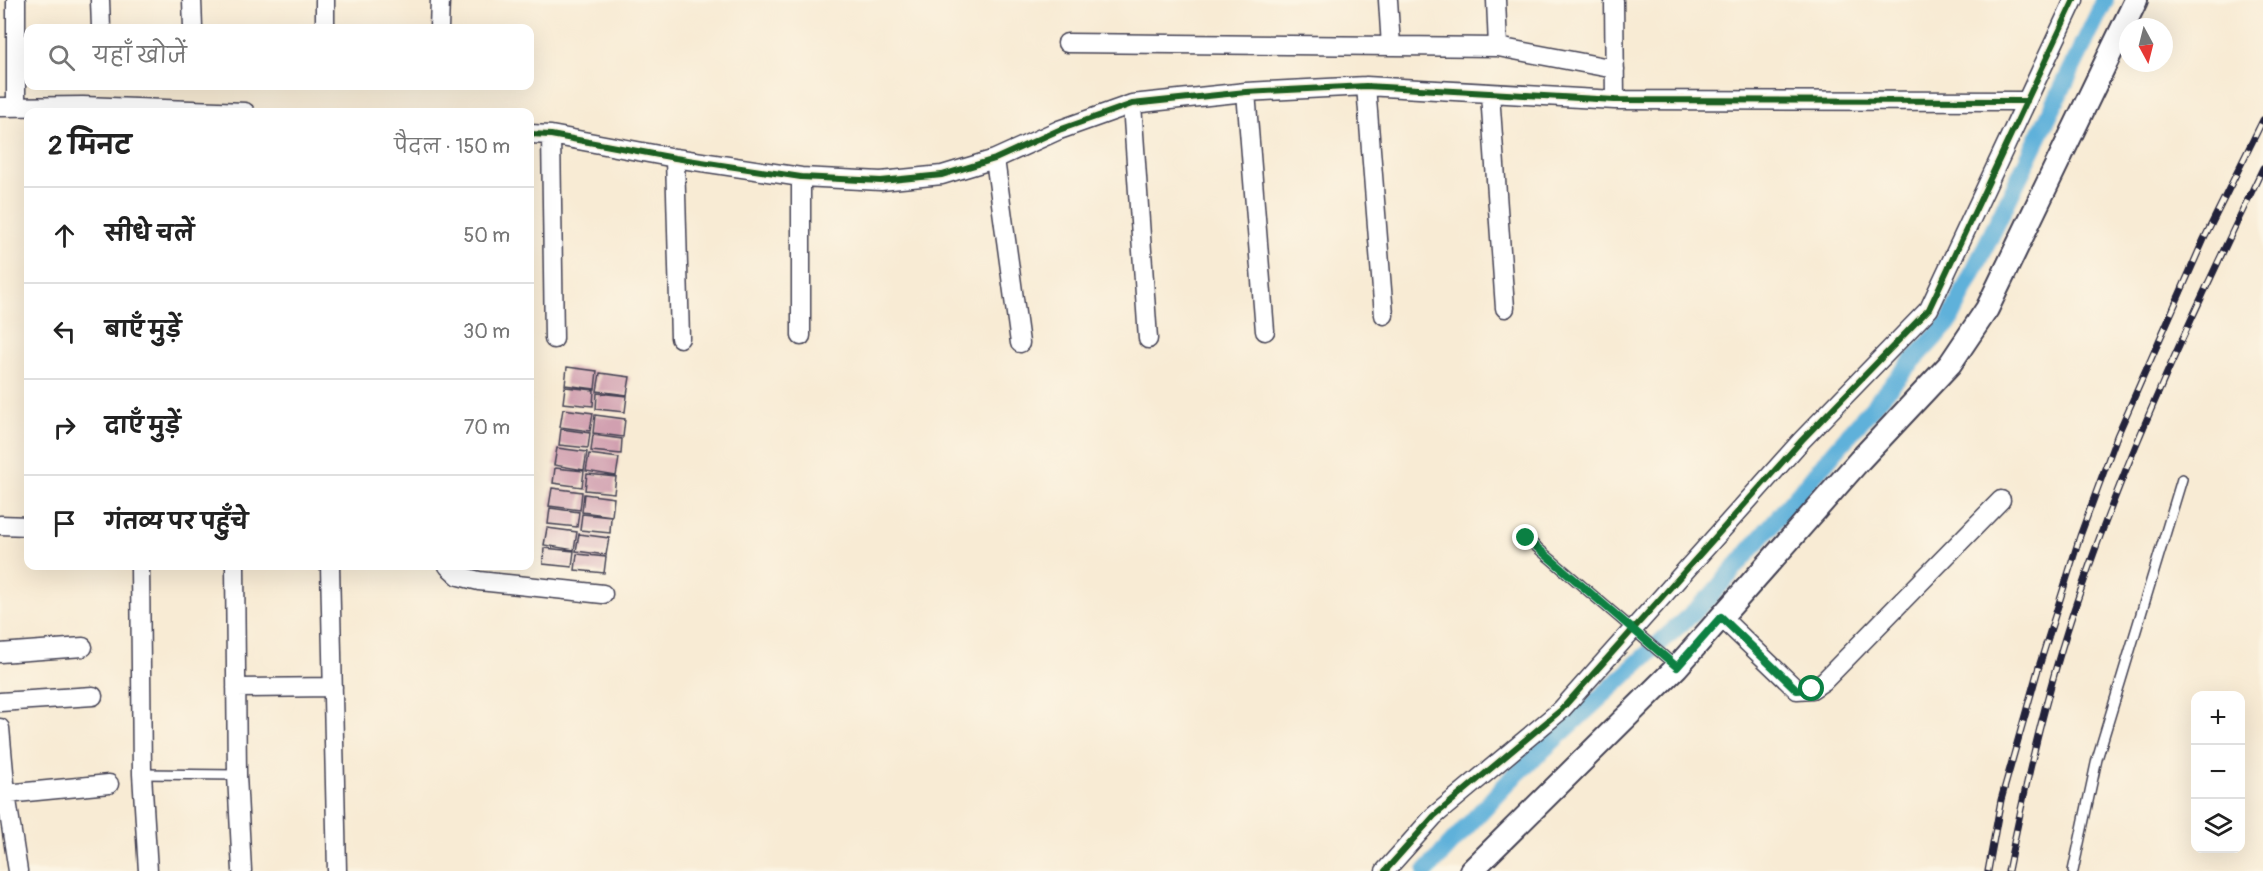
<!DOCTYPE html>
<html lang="hi">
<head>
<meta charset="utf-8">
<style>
	body { margin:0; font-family:Pangolin,"Playpen Sans Deva",sans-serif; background:#f2f2f2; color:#222 }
	.controls { position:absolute; right:18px; bottom:18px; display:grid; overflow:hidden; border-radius:12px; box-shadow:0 6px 24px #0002 }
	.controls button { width:54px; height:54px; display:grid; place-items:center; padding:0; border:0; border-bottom:2px solid #e0e0e0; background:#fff; color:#222; font:30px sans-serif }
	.compass { position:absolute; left:2119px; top:18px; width:54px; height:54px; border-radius:50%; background:#fff; box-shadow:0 6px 24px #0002; rotate:173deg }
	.stop { position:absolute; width:18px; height:18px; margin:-14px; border:4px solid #0b8043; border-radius:50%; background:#fff }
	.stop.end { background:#0b8043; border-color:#fff; box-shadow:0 2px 6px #0008 }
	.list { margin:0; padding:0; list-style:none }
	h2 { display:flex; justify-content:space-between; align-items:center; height:78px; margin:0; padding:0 24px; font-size:26px }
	h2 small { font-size:20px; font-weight:400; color:#767676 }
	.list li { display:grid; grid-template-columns:39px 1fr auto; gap:18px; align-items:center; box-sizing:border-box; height:96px; padding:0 24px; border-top:2px solid #e0e0e0 }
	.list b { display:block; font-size:22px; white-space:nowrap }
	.list em { font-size:20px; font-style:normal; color:#767676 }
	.icon { flex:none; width:33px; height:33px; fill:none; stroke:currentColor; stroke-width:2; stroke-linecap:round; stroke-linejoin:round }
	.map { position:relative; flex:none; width:2263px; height:871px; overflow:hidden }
	.search { position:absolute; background:#fff; box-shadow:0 6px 24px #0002; left:24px; top:24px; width:510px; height:66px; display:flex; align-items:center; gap:15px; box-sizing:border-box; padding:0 21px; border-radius:12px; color:#767676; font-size:22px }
	.panel { position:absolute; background:#fff; box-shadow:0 6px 24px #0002; left:24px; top:108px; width:510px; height:462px; border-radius:12px }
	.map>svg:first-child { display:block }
</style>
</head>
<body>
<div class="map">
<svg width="2263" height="871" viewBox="0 0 2263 871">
	<rect width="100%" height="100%" fill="#fcf5e5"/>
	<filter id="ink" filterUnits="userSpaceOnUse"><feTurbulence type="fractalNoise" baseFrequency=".0167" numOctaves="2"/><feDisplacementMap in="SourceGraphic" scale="12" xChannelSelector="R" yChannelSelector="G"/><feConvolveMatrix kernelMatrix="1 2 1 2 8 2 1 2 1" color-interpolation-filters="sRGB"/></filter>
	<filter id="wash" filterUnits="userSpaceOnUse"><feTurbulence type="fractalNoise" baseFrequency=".008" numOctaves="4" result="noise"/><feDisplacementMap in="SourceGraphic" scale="24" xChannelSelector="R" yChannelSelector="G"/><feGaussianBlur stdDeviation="1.35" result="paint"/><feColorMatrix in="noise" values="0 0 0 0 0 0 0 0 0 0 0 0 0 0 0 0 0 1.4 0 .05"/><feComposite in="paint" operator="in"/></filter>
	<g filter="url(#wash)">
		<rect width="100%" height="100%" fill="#f8ebd4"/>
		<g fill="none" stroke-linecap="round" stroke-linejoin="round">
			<path stroke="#5eb1da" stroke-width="18" d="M1426,871L1510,780L1710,597L1907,367L1949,322L2105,0"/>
		</g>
		<g id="blocks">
			<path fill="#d1a0b0" d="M567,367L597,371L595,389L565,385Z
				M600,373L630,377L627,395L597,391Z
				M565,387L594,390L593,406L563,403Z
				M597,393L627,396L625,412L596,409Z
				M563,409L593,413L590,431L560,427Z
				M595,415L625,419L623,437L593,433Z
				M561,429L590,433L588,448L559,445Z
				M593,435L622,439L621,454L591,451Z
				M557,448L587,452L584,470L554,465Z
				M589,454L619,458L616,476L586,471Z
				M555,468L584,471L582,487L553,483Z
				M587,474L616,477L614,493L585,490Z
				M552,488L582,492L580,510L549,506Z
				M584,494L614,498L612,516L582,512Z
				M550,508L579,512L577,527L548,524Z
				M582,514L611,517L610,533L580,530Z
				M547,528L577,532L574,550L544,545Z
				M579,534L609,538L606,555L576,551Z
				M544,548L574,551L572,567L543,564Z
				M577,554L606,557L604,573L575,570Z"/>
		</g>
	</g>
	<g filter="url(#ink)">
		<use href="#blocks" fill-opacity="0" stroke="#424052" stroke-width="1.5"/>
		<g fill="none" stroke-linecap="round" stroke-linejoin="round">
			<g stroke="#424052" stroke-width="12">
				<path id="service" d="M1526,538L1677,667
					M142,774L237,775
					M2073,871L2097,759L2182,479"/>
			</g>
			<g stroke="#424052" stroke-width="21">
				<path id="minor" d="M100,0L101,28
					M192,0L193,28
					M325,0V28
					M1388,0L1391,46
					M1496,0L1498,47
					M1614,0L1615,100
					M439,28L440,0
					M1067,43L1498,47L1615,69
					M1366,86L1384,315
					M1246,92L1265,331
					M1490,94L1505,308
					M1132,104L1148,339
					M16,106V0
					M0,107L83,106L245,112
					M530,134L551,135L675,158L801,177L881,181L942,175L995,159L1059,130L1132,104L1246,92L1366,86L1615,100L2027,101
					M551,135L554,339
					M675,158L680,338
					M995,159L1020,343
					M801,336V177
					M0,525L28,526
					M140,566L142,774L148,871
					M235,566L237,775L242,871
					M330,566L337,871
					M448,566L459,576L479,581L603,594
					M1721,617L1797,690L1812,689L1824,681L2001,500
					M0,653L83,647
					M236,688L333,687
					M0,702L93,696
					M0,728L6,794L18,871
					M6,794L109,784
					M1385,871L1434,816L1561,710L1802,440L1929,309L2074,0"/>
			</g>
			<g stroke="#424052" stroke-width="26">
				<path id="tertiary" d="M1471,871L1677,667L1859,461L1950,364L1987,309L2136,0"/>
			</g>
			<use href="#service" stroke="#fff" stroke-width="9"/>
			<use href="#minor" stroke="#fff" stroke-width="18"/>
			<use href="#tertiary" stroke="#fff" stroke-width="22"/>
			<g stroke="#22223b" stroke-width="7">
				<path id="rail" d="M1988,871L2001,800L2037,673L2080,536L2117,436L2204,239L2263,120
					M2008,871C2028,773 2050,675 2084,581C2133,439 2198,303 2263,168"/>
			</g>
			<use href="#rail" stroke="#fcf5e5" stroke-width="4.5" stroke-dasharray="14" stroke-linecap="butt"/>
			<g stroke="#fcf5e5" stroke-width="10">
				<path id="cycleway" d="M530,134L551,135L675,158L801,177L881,181L942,175L995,159L1059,130L1132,104L1246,92L1366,86L1615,100L2027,101
					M1385,871L1434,816L1561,710L1802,440L1929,309L2074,0"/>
			</g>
			<use href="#cycleway" stroke="#1b5e20" stroke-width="6"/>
		</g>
	</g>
	<g fill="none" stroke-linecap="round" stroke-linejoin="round" filter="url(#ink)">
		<path stroke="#0b8043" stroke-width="8" d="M1526,538L1677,667L1721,617L1797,690L1812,689"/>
	</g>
</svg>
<div class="controls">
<button>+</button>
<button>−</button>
<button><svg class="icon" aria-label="layers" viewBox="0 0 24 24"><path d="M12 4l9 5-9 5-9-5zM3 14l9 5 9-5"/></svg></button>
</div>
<svg class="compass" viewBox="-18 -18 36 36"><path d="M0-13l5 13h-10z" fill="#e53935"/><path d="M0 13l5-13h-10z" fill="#767676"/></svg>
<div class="stop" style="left:1812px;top:689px"></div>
<div class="stop end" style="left:1526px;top:538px"></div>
<div class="search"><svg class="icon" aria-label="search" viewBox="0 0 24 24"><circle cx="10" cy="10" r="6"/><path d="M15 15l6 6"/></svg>यहाँ खोजें</div>
<section class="panel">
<h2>2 मिनट<small>पैदल · 150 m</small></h2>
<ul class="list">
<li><svg class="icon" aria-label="ahead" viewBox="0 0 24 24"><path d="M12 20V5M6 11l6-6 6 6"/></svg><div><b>सीधे चलें</b></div><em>50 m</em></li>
<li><svg class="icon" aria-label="left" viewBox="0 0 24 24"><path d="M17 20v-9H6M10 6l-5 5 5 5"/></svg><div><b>बाएँ मुड़ें</b></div><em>30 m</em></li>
<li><svg class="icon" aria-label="right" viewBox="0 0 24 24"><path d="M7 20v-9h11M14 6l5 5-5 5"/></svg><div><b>दाएँ मुड़ें</b></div><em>70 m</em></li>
<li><svg class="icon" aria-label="arrive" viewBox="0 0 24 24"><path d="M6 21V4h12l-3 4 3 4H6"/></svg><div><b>गंतव्य पर पहुँचे</b></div></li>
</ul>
</section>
</div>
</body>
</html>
